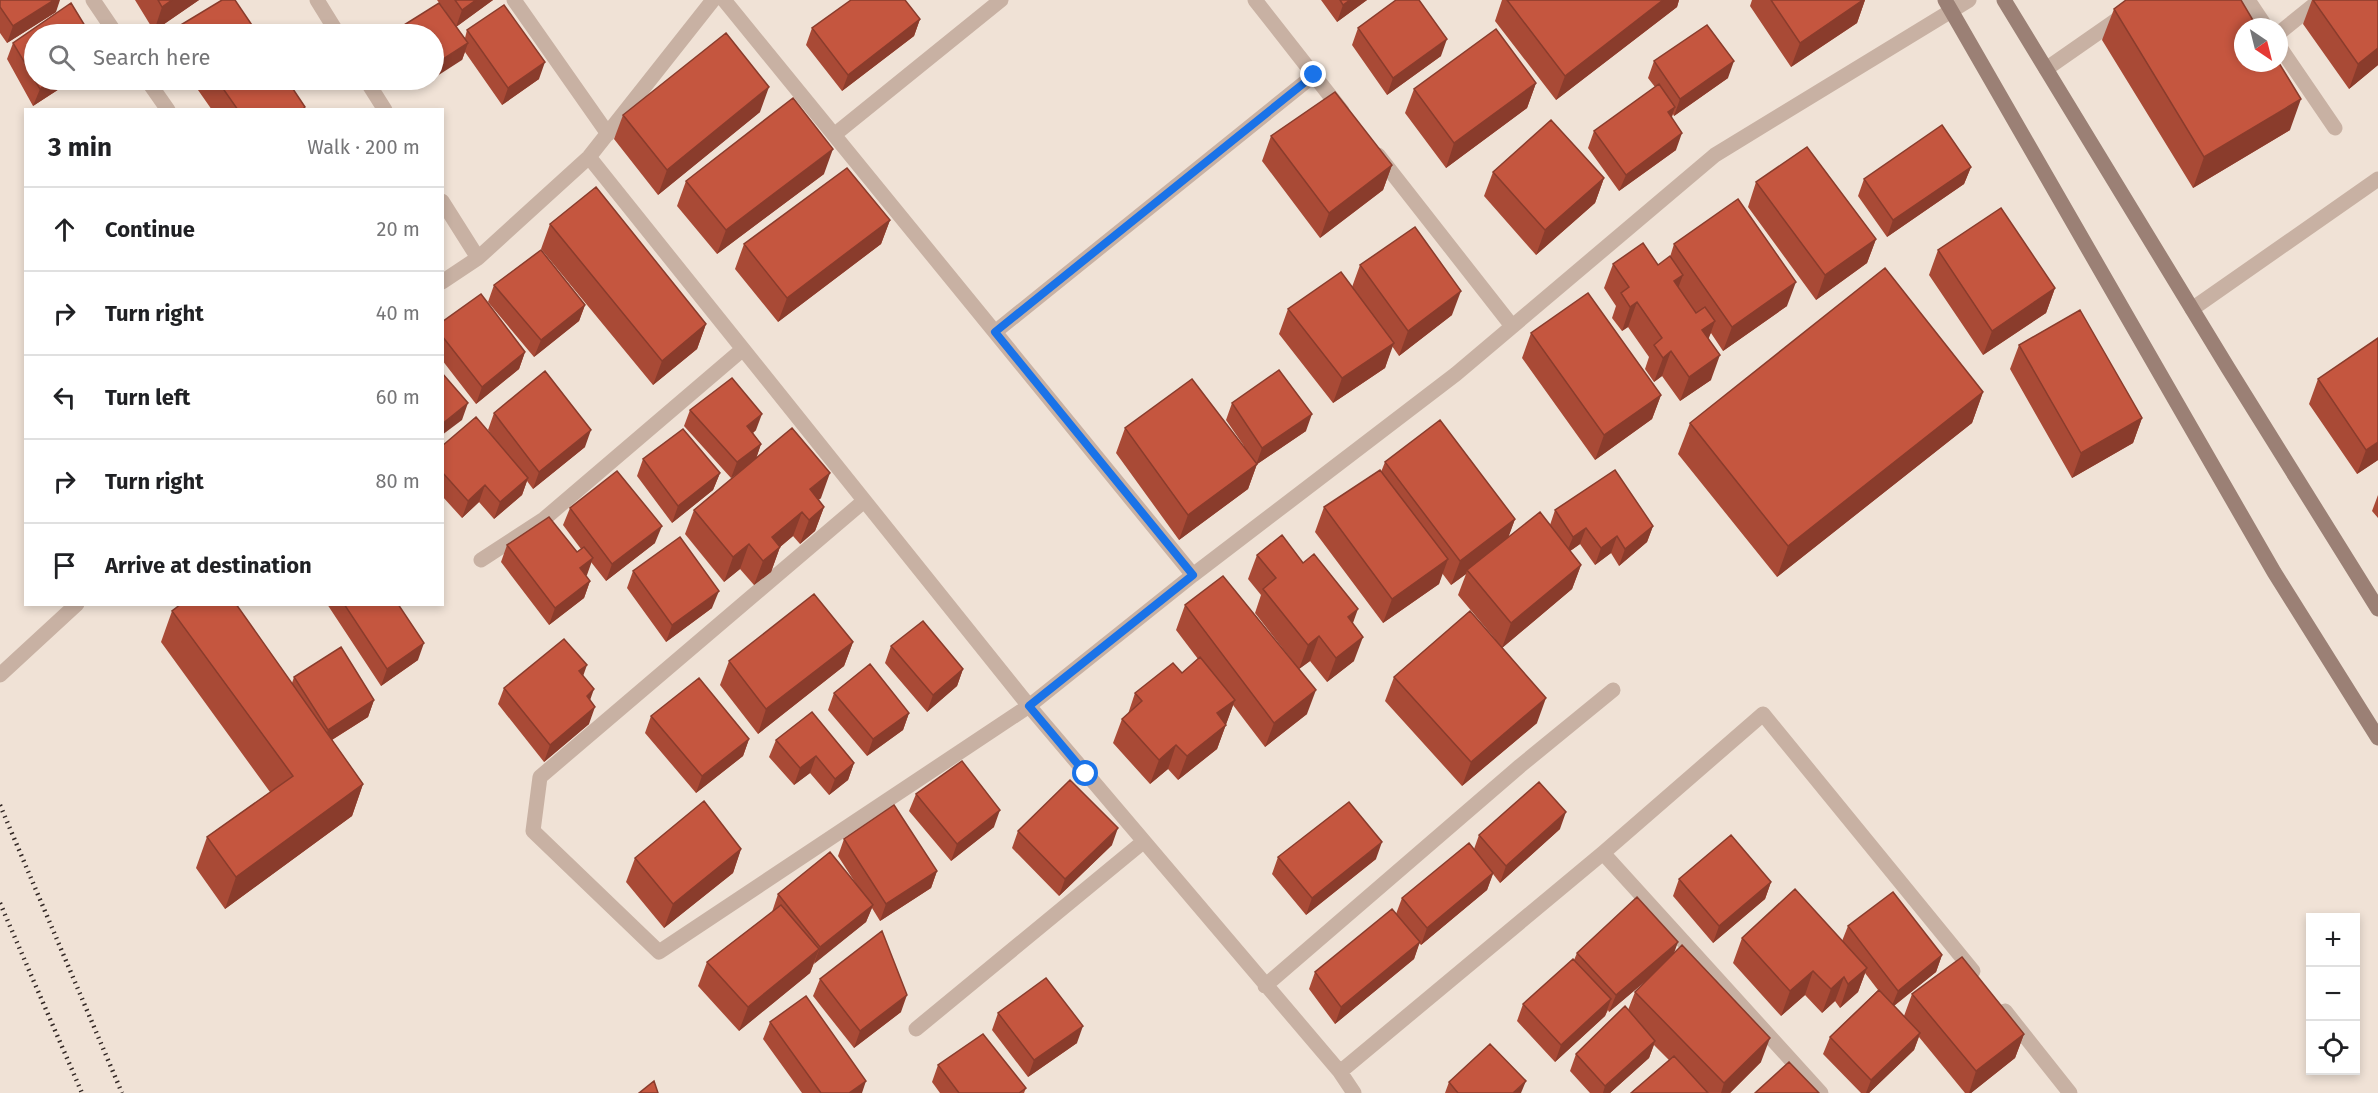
<!DOCTYPE html>
<html lang="en">
<head>
<meta charset="utf-8">
<style>
	body { margin:0; font-family:"Fira Sans",sans-serif; background:#f6f6f6; color:#202124 }
	.controls { position:absolute; right:18px; bottom:18px; display:grid; overflow:hidden; border-radius:0px; box-shadow:0 3px 9px #0003 }
	.controls button { width:54px; height:54px; display:grid; place-items:center; padding:0; border:0; border-bottom:2px solid #e0e0e0; background:#fff; color:#202124; font:30px sans-serif }
	.compass { position:absolute; left:2234px; top:18px; width:54px; height:54px; border-radius:50%; background:#fff; box-shadow:0 3px 9px #0003; rotate:145deg }
	.stop { position:absolute; width:18px; height:18px; margin:-14px; border:4px solid #1a73e8; border-radius:50%; background:#fff }
	.stop.end { background:#1a73e8; border-color:#fff; box-shadow:0 2px 6px #0008 }
	.list { margin:0; padding:0; list-style:none }
	h2 { display:flex; justify-content:space-between; align-items:center; height:78px; margin:0; padding:0 24px; font-size:26px }
	h2 small { font-size:20px; font-weight:400; color:#757577 }
	.list li { display:grid; grid-template-columns:39px 1fr auto; gap:18px; align-items:center; box-sizing:border-box; height:84px; padding:0 24px; border-top:2px solid #e0e0e0 }
	.list b { display:block; font-size:22px; white-space:nowrap }
	.list em { font-size:20px; font-style:normal; color:#757577 }
	.icon { flex:none; width:33px; height:33px; fill:none; stroke:currentColor; stroke-width:2; stroke-linecap:round; stroke-linejoin:round }
	.map { position:relative; flex:none; width:2378px; height:1093px; overflow:hidden }
	.search { position:absolute; background:#fff; box-shadow:0 3px 9px #0003; left:24px; top:24px; width:420px; height:66px; display:flex; align-items:center; gap:15px; box-sizing:border-box; padding:0 21px; border-radius:33px; color:#757577; font-size:22px }
	.panel { position:absolute; background:#fff; box-shadow:0 3px 9px #0003; left:24px; top:108px; width:420px; height:498px; border-radius:0px }
	.map>svg:first-child { display:block }
</style>
</head>
<body>
<div class="map">
<svg width="2378" height="1093" viewBox="0 0 2378 1093">
	<rect width="100%" height="100%" fill="#f0e2d6"/>
	<g fill="none" stroke-linecap="round" stroke-linejoin="round">
		<path stroke="#c8b1a3" stroke-width="15" d="M2248,0L2266,27
			M2279,33L2320,0
			M2279,46L2335,128
			M2046,69L2145,0"/>
		<path stroke="#c8b1a3" stroke-width="15" d="M93,0L116,34
			M317,0L338,34
			M514,0L608,134
			M724,0L1193,575L1456,374L1715,155L1969,0
			M1255,0L1342,111
			M147,80L168,110
			M366,80L385,110
			M834,135L1001,0
			M1378,155L1512,326
			M589,157L1029,706L1340,1072L1354,1093
			M442,201L478,258
			M442,282L478,258L589,157L713,0
			M2192,309L2378,179
			M995,332L1314,75
			M864,501L540,777L533,831L659,952L1029,706L1193,575
			M481,560L544,519L743,349
			M0,675L77,604
			M1603,853L1821,1093
			M1265,986L1520,766L1613,690
			M2005,1011L2070,1093
			M916,1029L1143,842
			M1340,1072L1603,853L1763,714L1973,971"/>
		<path stroke="#9b8075" stroke-width="15" d="M1945,0L2274,572L2378,738
			M2004,0L2228,368L2378,609"/>
		<path stroke="#332825" stroke-width="4.5" stroke-dasharray="1.5 4.5" stroke-linecap="butt" d="M0,805L122,1093
			M0,903L82,1093"/>
	</g>
	<path fill="#a94a36" d="M0,0L56,12L7,43L0,33Z
		M135,0H199L154,31Z
		M437,0H493L456,27L465,38L467,30L539,79L502,105L465,52L462,60L434,34H394L396,30L446,12Z
		M1321,0H1367L1337,22Z
		M1502,0H1679L1677,7L1556,100L1495,21Z
		M1752,0H1865L1857,23L1791,67L1750,6Z
		M2312,0H2378V65L2349,89L2303,24Z
		M2114,9L2290,130L2193,188L2102,40Z
		M920,19L914,36L842,91L806,45L812,28Z
		M179,26L258,34H176Z
		M1358,28L1441,56L1387,95L1352,45Z
		M13,43L34,80H73L33,106L7,59Z
		M1654,61L1728,78L1674,116L1673,114L1672,117L1676,150L1619,191L1588,148L1594,131L1655,87L1648,78Z
		M191,80H287L304,110H212Z
		M412,80H431L418,88Z
		M1536,83L1527,108L1446,168L1405,113L1414,89Z
		M760,112L658,195L614,139L623,115Z
		M1271,136L1392,165L1383,190L1320,238L1262,161Z
		M1971,167L1964,184L1887,237L1858,196L1864,179Z
		M1493,172L1604,178L1595,203L1536,255L1484,196Z
		M824,174L717,254L677,206L686,181Z
		M1756,182L1876,239L1867,263L1816,300L1748,207Z
		M890,220L881,244L778,322L735,269L744,244Z
		M550,224L706,324L697,349L653,385L541,249Z
		M1674,244L1787,306L1723,351L1711,333L1708,338L1711,380L1680,401L1662,376L1654,382L1645,369L1649,357L1628,327L1622,331L1612,318L1616,306L1604,288L1613,264L1658,265L1670,257Z
		M1938,250L2055,288L2046,313L1983,355L1929,275Z
		M1360,265L1452,315L1399,356L1392,346L1385,368L1333,403L1279,334L1288,309L1352,287Z
		M494,285L585,305L579,321L534,357L488,302Z
		M442,322L525,352L519,369L476,404L442,360Z
		M1531,333L1661,395L1652,419L1595,460L1522,358Z
		M2019,345L2142,418L2133,443L2072,478L2010,369Z
		M2318,379L2378,460L2357,474L2309,404Z
		M1983,392L1972,423L1777,577L1678,454L1690,423Z
		M1232,403L1306,431L1257,464L1248,489L1179,540L1116,453L1125,428L1244,446L1226,420Z
		M690,410L756,430L753,433L761,444L756,459L821,498L818,500L824,507L815,531L800,544L793,536L780,547L771,572L754,585L740,569L724,582L685,534L694,510L741,471L731,478L684,426Z
		M494,413L585,447L533,489L527,481L522,495L494,519L479,502L462,518L442,496V446L496,441L488,430Z
		M643,459L720,473L713,490L672,523L637,476Z
		M1385,462L1515,519L1508,537L1550,525L1555,510L1653,526L1647,542L1619,566L1611,553L1595,565L1580,544L1570,551L1581,565L1572,589L1502,648L1537,723L1462,786L1385,701L1394,677L1495,639L1458,595L1466,574L1451,585L1442,573L1439,584L1383,623L1315,532L1324,507L1381,472Z
		M2378,495V518L2372,511Z
		M570,508L655,543L606,581L591,562L586,576L590,581L584,598L549,625L501,562L507,545L577,552L581,549L563,525Z
		M1257,555L1353,624L1354,661L1327,682L1310,661L1299,669L1307,714L1265,747L1233,705L1217,749L1178,780L1168,769L1150,784L1113,743L1122,719L1128,714L1135,693L1182,673L1198,659L1176,630L1185,605L1298,668L1255,613L1261,595L1248,579Z
		M633,571L712,608L666,642L627,588Z
		M327,604H398L418,660L381,686Z
		M172,611L292,683L294,677L374,700L368,717L332,740L363,784L352,816L225,909L196,868L207,837L270,792L161,642Z
		M853,642L844,666L758,734L720,685L729,661Z
		M891,646L963,669L957,686L927,712L885,663Z
		M583,676L590,700L589,724L544,762L498,704L504,688Z
		M834,693L909,713L903,730L867,756L828,710Z
		M651,716L749,739L743,756L696,793L645,733Z
		M776,740L854,763L848,780L829,795L810,773L794,785L769,757Z
		M916,794L994,827L951,861L909,811Z
		M1560,829L1500,883L1493,874L1487,890L1421,945L1419,943L1414,959L1335,1024L1309,989L1315,972L1396,914L1402,898L1474,849L1479,835Z
		M1018,831L1112,845L1059,896L1012,848Z
		M844,839L937,871L931,888L880,921L872,908L866,922L814,963L810,973L739,1031L698,986L707,962L772,912L778,894L858,887L838,856Z
		M741,849L733,873L664,928L626,882L635,858Z
		M1278,857L1376,859L1306,915L1272,874Z
		M1679,879L1771,882L1765,899L1713,943L1673,896Z
		M1848,926L1942,955L1936,972L1894,1006L1904,1016L1912,994L2024,1034L2015,1058L1971,1093H1965L1919,1037L1914,1050L1869,1093H1861L1823,1054L1830,1037L1878,990L1865,973L1858,992L1840,1008L1835,1001L1822,1013L1805,995L1781,1016L1733,963L1742,938L1842,941Z
		M1577,953L1673,954L1761,1062L1730,1093H1631L1669,1060L1654,1045L1649,1058L1610,1093H1590L1570,1071L1576,1054L1628,1010L1635,992L1651,976L1609,1012L1608,1010L1605,1016L1555,1062L1517,1021L1523,1004L1574,960Z
		M820,979L901,1012L854,1048L813,996Z
		M998,1013L1077,1043L1028,1077L992,1030Z
		M770,1022L862,1093H802L763,1039Z
		M938,1065L1026,1088L1024,1093H940L932,1082Z
		M1449,1082L1521,1093H1445Z"/>
	<path fill="#8a3c2c" d="M54,0H60L56,12L7,43L13,26Z
		M172,0H199L154,31L162,7Z
		M476,0H493L456,27L462,10Z
		M1350,0H1367L1337,22L1343,5Z
		M1663,0H1679L1677,7L1556,100L1565,76Z
		M1863,0H1865L1857,23L1791,67L1800,43Z
		M920,19L914,36L842,91L848,75Z
		M1447,39L1441,56L1387,95L1393,78Z
		M468,43L462,60L434,78V65Z
		M2378,48V65L2349,89L2358,64Z
		M1734,61L1728,78L1674,116L1680,99Z
		M545,62L539,79L502,105L508,88Z
		M54,80H73L33,106L40,89Z
		M421,80H431L418,88Z
		M1536,83L1527,108L1446,168L1454,143Z
		M769,87L760,112L658,195L667,170Z
		M2301,99L2290,130L2193,188L2204,157Z
		M1675,107L1669,124L1668,112Z
		M1682,133L1676,150L1619,191L1626,175Z
		M833,149L824,174L717,254L726,230Z
		M1392,165L1383,190L1320,238L1329,213Z
		M1971,167L1964,184L1887,237L1893,220Z
		M1604,178L1595,203L1536,255L1545,230Z
		M890,220L881,244L778,322L787,298Z
		M1876,239L1867,263L1816,300L1825,275Z
		M1683,275L1674,299V281Z
		M1796,282L1787,306L1723,351L1732,327Z
		M2055,288L2046,313L1983,355L1992,331Z
		M1461,291L1452,315L1399,356L1408,331Z
		M1637,302L1628,327L1622,331L1630,307Z
		M585,305L579,321L534,357L541,340Z
		M1715,321L1706,346L1702,330Z
		M706,324L697,349L653,385L662,361Z
		M1394,343L1385,368L1333,403L1342,378Z
		M1671,351L1662,376L1654,382L1663,358Z
		M525,352L519,369L476,404L482,387Z
		M1720,355L1711,380L1680,401L1689,377Z
		M1983,392L1972,423L1777,577L1788,546Z
		M1661,395L1652,419L1595,460L1604,435Z
		M468,403L462,420L442,435V424Z
		M762,414L756,430L741,443L747,426Z
		M1312,414L1306,431L1256,465L1262,448Z
		M2142,418L2133,443L2072,478L2081,453Z
		M591,430L585,447L533,489L539,472Z
		M2378,442V460L2357,474L2366,450Z
		M761,444L755,461L731,478L737,462Z
		M1257,464L1248,489L1179,540L1188,515Z
		M720,473L713,490L672,523L678,506Z
		M830,473L821,498L803,513L802,512L793,536L780,547L771,572L754,585L772,537L810,489Z
		M528,478L522,495L494,519L500,502Z
		M485,485L479,502L462,518L468,501Z
		M824,507L815,531L800,544L809,520Z
		M1515,519L1506,544L1467,570L1466,574L1451,585L1460,561Z
		M662,526L655,543L606,581L612,564Z
		M1653,526L1647,542L1619,566L1625,549Z
		M1586,528L1580,544L1566,554L1573,537Z
		M1617,536L1611,553L1595,565L1601,548Z
		M749,544L740,569L724,582L733,557Z
		M593,558L587,575L574,585L580,568Z
		M1448,559L1439,584L1383,623L1392,599Z
		M1581,565L1572,589L1502,648L1511,623Z
		M590,581L584,598L549,625L555,608Z
		M719,591L712,608L666,642L672,625Z
		M1358,609L1349,634L1348,617Z
		M1319,636L1310,661L1299,669L1308,645Z
		M1363,637L1354,661L1327,682L1336,658Z
		M853,642L844,666L758,734L766,709Z
		M424,643L418,660L381,686L387,669Z
		M587,665L581,682L579,671Z
		M963,669L957,686L927,712L933,695Z
		M594,689L588,706L587,696Z
		M1316,690L1307,714L1265,747L1274,723Z
		M1546,698L1537,723L1462,786L1471,762Z
		M374,700L368,717L322,746L328,730Z
		M1235,700L1217,749L1178,780L1187,756L1217,713Z
		M595,707L589,724L544,762L550,745Z
		M909,713L903,730L867,756L873,739Z
		M749,739L743,756L696,793L702,776Z
		M1176,745L1168,769L1150,784L1159,760Z
		M816,756L810,773L794,785L800,768Z
		M854,763L848,780L829,795L835,779Z
		M363,784L352,816L225,909L236,877Z
		M1000,810L994,827L951,861L957,844Z
		M1566,812L1560,829L1500,883L1506,866Z
		M1118,828L1112,845L1059,896L1065,879Z
		M1382,842L1376,859L1306,915L1312,898Z
		M741,849L733,873L664,928L673,904Z
		M937,871L931,888L880,921L886,904Z
		M1493,873L1487,890L1421,945L1427,928Z
		M1771,882L1765,899L1713,943L1719,926Z
		M873,905L866,922L814,964L820,947Z
		M1420,942L1414,959L1335,1024L1341,1007Z
		M1678,942L1672,959L1609,1012L1616,995Z
		M819,949L810,973L739,1031L748,1007Z
		M1942,955L1936,972L1891,1008L1898,991Z
		M1867,968L1858,992L1840,1008L1848,984Z
		M1813,971L1805,995L1781,1016L1790,991Z
		M1844,977L1835,1001L1822,1013L1831,989Z
		M907,995L901,1012L854,1048L860,1031Z
		M1611,999L1605,1016L1555,1062L1561,1045Z
		M1083,1026L1077,1043L1028,1077L1034,1060Z
		M1920,1033L1914,1050L1869,1093H1866L1871,1080Z
		M2024,1034L2015,1058L1971,1093H1969L1976,1071Z
		M1770,1038L1761,1062L1730,1093H1721L1724,1083Z
		M1655,1041L1649,1058L1610,1093H1603L1605,1086Z
		M866,1081L862,1093H849Z
		M1526,1081L1521,1093H1513Z"/>
	<path fill="#c5563f" stroke="#8a3c2c" stroke-width="1.5" d="M0,0H54L13,26L0,7Z
		M158,0H172L162,7Z
		M222,0H235L258,34H185L179,26Z
		M455,0H476L462,10Z
		M851,0H905L920,19L848,75L812,28Z
		M1340,0H1350L1343,5Z
		M1396,0H1419L1447,39L1393,78L1358,28Z
		M1507,0H1663L1565,76Z
		M1771,0H1863L1800,43Z
		M2126,0H2241L2257,27H2243V63H2279L2301,99L2204,157L2114,9Z
		M2313,0H2378V48L2358,64Z
		M71,3L90,34H34V80H54L40,89L13,43Z
		M439,3L468,43L434,65V34H399L396,30Z
		M504,5L545,62L508,88L467,30Z
		M1707,25L1734,61L1680,99L1654,61Z
		M1496,29L1536,83L1454,143L1414,89Z
		M726,33L769,87L667,170L623,115Z
		M217,80H287L305,107L302,110H238Z
		M1659,84L1675,107L1668,112L1682,133L1626,175L1594,131Z
		M1335,92L1392,165L1329,213L1271,136Z
		M793,98L833,149L726,230L686,181Z
		M1551,120L1604,178L1545,230L1493,172Z
		M1942,125L1971,167L1893,220L1864,179Z
		M1807,147L1876,239L1825,275L1756,182Z
		M847,168L890,220L787,298L744,244Z
		M596,187L706,324L662,361L550,224Z
		M1738,199L1796,282L1732,327L1674,244Z
		M2001,208L2055,288L1992,331L1938,250Z
		M1415,227L1461,291L1408,331L1360,265Z
		M1643,243L1658,265L1670,256L1683,275L1674,281L1696,313L1705,307L1715,321L1702,330L1720,355L1689,377L1671,351L1663,358L1654,345L1662,338L1637,302L1630,307L1621,293L1629,287L1613,264Z
		M541,250L585,305L541,340L494,285Z
		M1885,268L1983,392L1788,546L1690,423Z
		M1341,272L1394,343L1342,378L1288,309Z
		M1588,293L1661,395L1604,435L1531,333Z
		M481,294L525,352L482,387L442,336V322Z
		M2080,310L2142,418L2081,453L2019,345Z
		M2378,338V442L2366,450L2318,379Z
		M1279,370L1312,414L1262,448L1232,403Z
		M545,371L591,430L539,472L494,413Z
		M442,373L468,403L442,424Z
		M732,378L762,414L747,426L761,444L737,462L690,410Z
		M1192,379L1257,464L1188,515L1125,428Z
		M476,417L528,478L500,502L485,485L468,501L442,472V446Z
		M1440,420L1515,519L1460,561L1385,462Z
		M792,428L830,473L810,489L824,507L809,520L802,512L772,537L780,547L763,561L749,544L733,557L694,510Z
		M683,429L720,473L678,506L643,459Z
		M1380,470L1448,559L1392,599L1324,507Z
		M1615,470L1653,526L1625,549L1617,536L1601,548L1586,528L1573,537L1555,510Z
		M617,471L662,526L612,564L570,508Z
		M1540,512L1581,565L1511,623L1467,570Z
		M549,517L577,552L584,547L593,558L580,568L590,581L555,608L507,545Z
		M1282,535L1303,563L1314,554L1358,609L1348,617L1363,637L1336,658L1319,636L1308,645L1263,589L1276,578L1257,555Z
		M680,537L719,591L672,625L633,571Z
		M1223,576L1316,690L1274,723L1185,605Z
		M814,594L853,642L766,709L729,661Z
		M181,604H236L363,784L236,877L207,837L293,776L172,611Z
		M344,604H398L424,643L387,669Z
		M1470,611L1546,698L1471,762L1394,677Z
		M923,621L963,669L933,695L891,646Z
		M564,639L587,665L579,671L594,689L587,696L595,707L550,745L504,688Z
		M341,647L374,700L328,730L294,677Z
		M1200,657L1235,700L1217,713L1226,725L1187,756L1176,745L1159,760L1122,719L1142,701L1135,693L1173,663L1182,673Z
		M870,664L909,713L873,739L834,693Z
		M699,678L749,739L702,776L651,716Z
		M812,712L854,763L835,779L816,756L800,768L776,740Z
		M962,761L1000,810L957,844L916,794Z
		M1070,780L1118,828L1065,879L1018,831Z
		M1539,782L1566,812L1506,866L1479,835Z
		M704,801L741,849L673,904L635,858Z
		M1349,802L1382,842L1312,898L1278,857Z
		M894,805L937,871L886,904L844,839Z
		M1731,835L1771,882L1719,926L1679,879Z
		M1469,843L1493,873L1427,928L1402,898Z
		M830,852L873,905L820,947L778,894Z
		M1795,889L1867,968L1848,984L1844,977L1831,989L1813,971L1790,991L1742,938Z
		M1893,892L1942,955L1898,991L1848,926Z
		M1637,897L1678,942L1616,995L1577,953Z
		M781,905L819,949L748,1007L707,962Z
		M1392,909L1420,942L1341,1007L1315,972Z
		M882,931L907,995L860,1031L820,979Z
		M1682,945L1770,1038L1724,1083L1635,992Z
		M1962,957L2024,1034L1976,1071L1912,994Z
		M1573,959L1611,999L1561,1045L1523,1004Z
		M1046,978L1083,1026L1034,1060L998,1013Z
		M1879,990L1920,1033L1871,1080L1830,1037Z
		M806,996L866,1081L849,1093H821L770,1022Z
		M1625,1006L1655,1041L1605,1086L1576,1054Z
		M983,1034L1026,1088L1019,1093H959L938,1065Z
		M1490,1044L1526,1081L1513,1093H1458L1449,1082Z
		M1674,1056L1708,1093H1631Z
		M1789,1062L1819,1093H1755Z
		M654,1081L658,1093H639Z"/>
	<g fill="none" stroke-linecap="round" stroke-linejoin="round">
		<path stroke="#1a73e8" stroke-width="8" d="M1086,774L1029,706L1193,575L995,332L1314,75"/>
	</g>
</svg>
<div class="controls">
<button>+</button>
<button>−</button>
<button><svg class="icon" aria-label="locate" viewBox="0 0 24 24"><circle cx="12" cy="12" r="6"/><path d="M12 2v4M12 18v4M2 12h4M18 12h4"/></svg></button>
</div>
<svg class="compass" viewBox="-18 -18 36 36"><path d="M0-13l5 13h-10z" fill="#e53935"/><path d="M0 13l5-13h-10z" fill="#757577"/></svg>
<div class="stop" style="left:1086px;top:774px"></div>
<div class="stop end" style="left:1314px;top:75px"></div>
<div class="search"><svg class="icon" aria-label="search" viewBox="0 0 24 24"><circle cx="10" cy="10" r="6"/><path d="M15 15l6 6"/></svg>Search here</div>
<section class="panel">
<h2>3 min<small>Walk · 200 m</small></h2>
<ul class="list">
<li><svg class="icon" aria-label="ahead" viewBox="0 0 24 24"><path d="M12 20V5M6 11l6-6 6 6"/></svg><div><b>Continue</b></div><em>20 m</em></li>
<li><svg class="icon" aria-label="right" viewBox="0 0 24 24"><path d="M7 20v-9h11M14 6l5 5-5 5"/></svg><div><b>Turn right</b></div><em>40 m</em></li>
<li><svg class="icon" aria-label="left" viewBox="0 0 24 24"><path d="M17 20v-9H6M10 6l-5 5 5 5"/></svg><div><b>Turn left</b></div><em>60 m</em></li>
<li><svg class="icon" aria-label="right" viewBox="0 0 24 24"><path d="M7 20v-9h11M14 6l5 5-5 5"/></svg><div><b>Turn right</b></div><em>80 m</em></li>
<li><svg class="icon" aria-label="arrive" viewBox="0 0 24 24"><path d="M6 21V4h12l-3 4 3 4H6"/></svg><div><b>Arrive at destination</b></div></li>
</ul>
</section>
</div>
</body>
</html>
